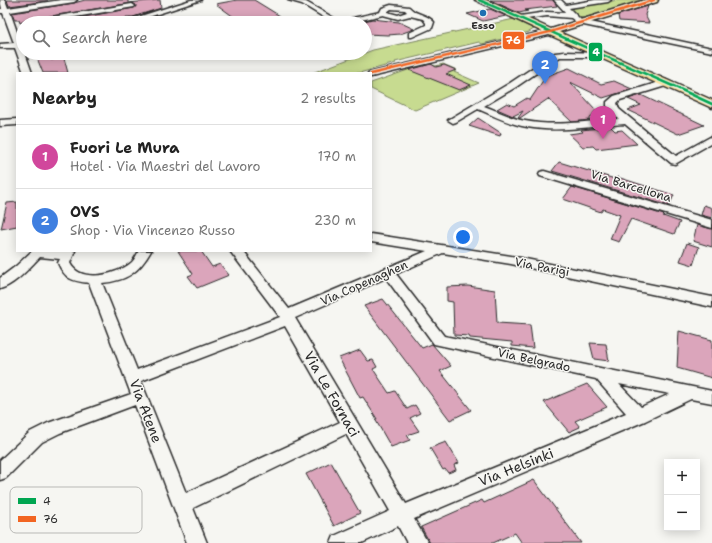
<!DOCTYPE html>
<html lang="en">
<head>
<meta charset="utf-8">
<style>
	body { margin:0; font-family:"Shantell Sans",sans-serif; background:#f6f6f6; color:#222 }
	.controls { position:absolute; right:12px; bottom:12px; display:grid; overflow:hidden; border-radius:0px; box-shadow:0 2px 10px #0003 }
	.controls button { width:36px; height:36px; display:grid; place-items:center; padding:0; border:0; border-bottom:1px solid #e0e0e0; background:#fff; color:#222; font:20px sans-serif }
	.you { position:absolute; left:463px; top:237px; width:14px; height:14px; margin:-10px; border:3px solid #fff; border-radius:50%; background:#1a73e8; box-shadow:0 0 0 6px #1a73e833 }
	.badge { display:grid; place-items:center; width:26px; height:26px; border-radius:50%; background:#0f766e; color:#fff; font-size:13px; font-weight:700 }
	.pin { position:absolute; translate:-50% -33px; filter:drop-shadow(0 1px 2px #0008) }
	.pin::after { content:''; position:absolute; top:21px; width:14px; height:12px; background:inherit; clip-path:polygon(0 0,100% 0,50% 100%) }
	.list { margin:0; padding:0; list-style:none }
	h2 { display:flex; justify-content:space-between; align-items:center; height:52px; margin:0; padding:0 16px; font-size:17px }
	h2 small { font-size:13px; font-weight:400; color:#767676 }
	.list li { display:grid; grid-template-columns:26px 1fr auto; gap:12px; align-items:center; box-sizing:border-box; height:64px; padding:0 16px; border-top:1px solid #e0e0e0 }
	.list b { display:block; font-size:15px; white-space:nowrap }
	.list p { margin:0; font-size:13px; white-space:nowrap; color:#767676 }
	.list em { font-size:13px; font-style:normal; color:#767676 }
	.icon { flex:none; width:22px; height:22px; fill:none; stroke:currentColor; stroke-width:2; stroke-linecap:round; stroke-linejoin:round }
	.map { position:relative; flex:none; width:712px; height:543px; overflow:hidden }
	.search { position:absolute; background:#fff; box-shadow:0 2px 10px #0003; left:16px; top:16px; width:356px; height:44px; display:flex; align-items:center; gap:10px; box-sizing:border-box; padding:0 14px; border-radius:22px; color:#767676; font-size:15px }
	.panel { position:absolute; background:#fff; box-shadow:0 2px 10px #0003; left:16px; top:72px; width:356px; height:180px; border-radius:0px }
	.map>svg:first-child { display:block }
</style>
</head>
<body>
<div class="map">
<svg width="712" height="543" viewBox="0 0 712 543">
	<rect width="100%" height="100%" fill="#f6f6f2"/>
	<filter id="ink" filterUnits="userSpaceOnUse"><feTurbulence type="fractalNoise" baseFrequency=".025" numOctaves="2"/><feDisplacementMap in="SourceGraphic" scale="8" xChannelSelector="R" yChannelSelector="G"/><feConvolveMatrix kernelMatrix="1 2 1 2 8 2 1 2 1" color-interpolation-filters="sRGB"/></filter>
	<g filter="url(#ink)">
		<path fill="#c7db90" stroke="#79835e" d="M618,0H648L584,18L579,17L568,8Z
			M514,19L534,29L529,32L482,44L479,42L395,62L396,63L359,73H312L373,50Z
			M429,64L436,66L443,64L457,70L454,72L479,83L415,110L371,89V83L408,70L406,69Z"/>
		<path fill="#dba5bb" stroke="#2b2b2b" d="M7,0H47L48,1L9,6Z
			M85,0H128V3L160,0L161,8L133,17H126V19L112,23H50L134,8L136,5L132,3L27,20L20,23L19,20H15L12,13L74,3Z
			M237,0H254L280,16L242,23L216,4Z
			M490,0H553L557,6L525,10L528,11L519,13Z
			M648,6L645,15L649,23L619,21L618,15Z
			M490,9L506,16L483,21L467,14Z
			M372,19L399,22L414,29L400,34L388,35L365,34V21Z
			M35,53H48L51,60L64,58L68,73H43Z
			M431,64L436,67L444,65L456,70L446,74L471,85L459,90L409,70Z
			M569,68L601,84L614,81L632,89L603,98L570,82L596,110L589,120L572,122L548,99L520,118H518L523,111L513,116L497,109L507,103L514,106L527,98L530,100L546,76Z
			M641,95L704,125L678,134L628,110L641,105L628,99Z
			M478,118L501,133L500,136L469,126Z
			M611,127L615,131L622,130L637,144L596,149L593,146L583,147L569,134L583,132L581,130Z
			M559,162L615,179L617,177L674,195L669,206L552,171Z
			M572,187L664,215L663,216L680,222L674,234L631,219L619,242L610,239L620,215L603,209L601,212L563,199Z
			M17,202V226L1,229L7,203Z
			M704,205L712,208V218L701,215Z
			M697,225L712,229V247L693,241Z
			M687,243L699,247L693,265L680,261Z
			M178,251H201L212,267L220,264L229,275L197,288L188,276L193,274Z
			M468,286L495,290L497,323L530,325L533,348L512,346V342L470,338L469,336L454,335L453,302L447,301V287Z
			M383,299L422,348L432,344L451,366L440,371L471,410L450,420L364,306Z
			M679,331L712,340V378L677,368Z
			M590,343L606,344L609,361L594,359Z
			M360,350L368,361L373,360L377,367L373,369L389,393L395,391L407,409L415,405L420,413L410,418L419,431L407,435L410,440L391,447L375,419H377L363,397L360,398L339,358Z
			M587,384L607,407L575,421L580,427L569,432L544,402Z
			M446,442L459,463L454,465L456,470L448,473L445,469L443,470L430,448Z
			M331,462L360,513L334,526L306,474Z
			M534,480L581,543H522L515,533L493,543H430L421,527L482,500L484,503Z"/>
		<g fill="none" stroke-linecap="round" stroke-linejoin="round">
			<g stroke="#2b2b2b" stroke-width="3">
				<path id="minor" d="M0,0H5L8,8L61,0H77L74,2L10,12L21,43H23V53H25L32,73H24L15,48H0V44L14,43L3,13H0V9H2Z
					M191,0H201L130,23H119Z
					M288,0L306,2L339,21L380,12L382,8L391,5L409,7C417,16 426,13 434,22L432,28L412,37H409V33L426,25V23L423,19L410,16L398,19L383,15L348,23H333L302,4ZM391,9L405,10L407,12L398,15L387,12Z
					M554,0H561L566,5L595,0H611L608,2L569,8L581,20L712,48V52L579,24L571,18L547,16L520,20L516,18L520,16L547,12L566,13Z
					M132,4L135,6L134,7L40,23H23L27,21Z
					M550,30H553V34L371,77V73H368Z
					M564,52L602,53L606,55L602,57H560L516,87L484,106C498,111 511,118 525,121C556,127 588,121 619,119L612,113L607,106V102L614,96L666,80L670,83L669,85L620,100L617,103L619,109L676,156L712,136V143L675,164L671,163L625,124C592,126 559,133 527,127C509,124 494,116 478,109L456,122L453,123L448,120L510,83L555,53Z
					M17,119V125L0,126V120Z
					M544,171L712,220V228L540,176L539,174L540,172Z
					M371,234L511,256L712,297V307L511,264L443,253L396,274L444,336L712,391V403L691,399L645,421L414,519L428,543H407L398,526L362,543H331L334,536L390,511L346,434L193,508L207,543H187L135,405L60,433L42,442L6,478L0,480V460L30,432L48,423L131,394L89,283C72,281 65,279 58,263L60,259L40,257C29,268 15,285 0,289V278L16,266L32,251H75L70,263C80,284 118,275 132,262C135,259 137,254 139,251H151C139,272 127,281 102,283L137,370L280,317L230,251H243L289,309L427,251L371,242ZM386,278L434,344L596,379L626,413L406,504L295,318ZM285,326L340,422L186,493L141,381ZM619,384L670,394L641,407Z"/>
			</g>
			<g stroke="#2b2b2b" stroke-width="3">
				<path id="major" d="M475,0H486L551,29L645,0H658L657,2L559,32L712,100V108L547,34Z"/>
			</g>
			<use href="#minor" fill="#f6f6f2" fill-rule="evenodd"/>
			<use href="#major" fill="#fcde96" fill-rule="evenodd"/>
			<g stroke="#f6f6f2" stroke-width="4.5">
				<path id="bus-1-far1" d="M479,0L675,87"/>
			</g>
			<g stroke="#f6f6f2" stroke-width="5.5">
				<path id="bus-1" d="M673,86L712,104"/>
			</g>
			<g stroke="#f6f6f2" stroke-width="4.5">
				<path id="bus-2" d="M371,74L550,32L654,0"/>
			</g>
			<use href="#bus-1-far1" stroke="#00a651" stroke-width="2.5"/>
			<use href="#bus-1" stroke="#00a651" stroke-width="3"/>
			<use href="#bus-2" stroke="#f26522" stroke-width="2.5"/>
		</g>
	</g>
	<circle fill="#1f6fb2" stroke="#f6f6f2" stroke-width="1.5" cx="483" cy="13" r="4"/>
	<g text-anchor="middle" dominant-baseline="central" stroke-width="3" stroke-linejoin="round" paint-order="stroke">
		<g font-size="10" font-weight="bold" fill="#2b2b2b" stroke="#f6f6f2">
			<text x="483" y="25">Esso</text>
		</g>
		<g font-size="12" fill="#2b2b2b" stroke="#f6f6f2">
			<text transform="translate(631 186) rotate(17)">Via Barcellona</text>
			<text transform="translate(542 267) rotate(11)">Via Parigi</text>
			<text transform="translate(364 283) rotate(-24)">Via Copenaghen</text>
			<text transform="translate(534 360) rotate(12)">Via Belgrado</text>
		</g>
		<g font-size="14" fill="#2b2b2b" stroke="#f6f6f2">
			<text transform="translate(332 394) rotate(60)">Via Le Fornaci</text>
			<text transform="translate(146 411) rotate(69)">Via Atene</text>
			<text transform="translate(516 467) rotate(-22)">Via Helsinki</text>
		</g>
	</g>
	<rect x="10" y="487" width="132" height="46" rx="6" fill="#f6f6f2" stroke="#b9b9b6" stroke-width="1"/>
	<rect x="18" y="498" width="18" height="6" fill="#00a651"/>
	<rect x="18" y="516" width="18" height="6" fill="#f26522"/>
	<g font-size="11" fill="#2b2b2b">
		<text x="43" y="505">4</text>
		<text x="43" y="523">76</text>
	</g>
	<g stroke="#f6f6f2" stroke-width="1.5">
		<rect x="502" y="31" width="23" height="19" rx="4" fill="#f26522"/>
		<rect x="588" y="42" width="15" height="20" rx="4" fill="#00a651"/>
	</g>
	<g font-size="11" text-anchor="middle" font-weight="bold" fill="#fff">
		<text x="513" y="44">76</text>
		<text x="596" y="56">4</text>
	</g>
</svg>
<div class="controls">
<button>+</button>
<button>−</button>
</div>
<div class="you"></div>
<div class="pin badge" style="left:603px;top:139px;background:#d1479c">1</div>
<div class="pin badge" style="left:545px;top:84px;background:#3f7fe0">2</div>
<div class="search"><svg class="icon" aria-label="search" viewBox="0 0 24 24"><circle cx="10" cy="10" r="6"/><path d="M15 15l6 6"/></svg>Search here</div>
<section class="panel">
<h2>Nearby<small>2 results</small></h2>
<ul class="list">
<li><span class="badge" style="background:#d1479c">1</span><div><b>Fuori Le Mura</b><p>Hotel · Via Maestri del Lavoro</p></div><em>170 m</em></li>
<li><span class="badge" style="background:#3f7fe0">2</span><div><b>OVS</b><p>Shop · Via Vincenzo Russo</p></div><em>230 m</em></li>
</ul>
</section>
</div>
</body>
</html>
